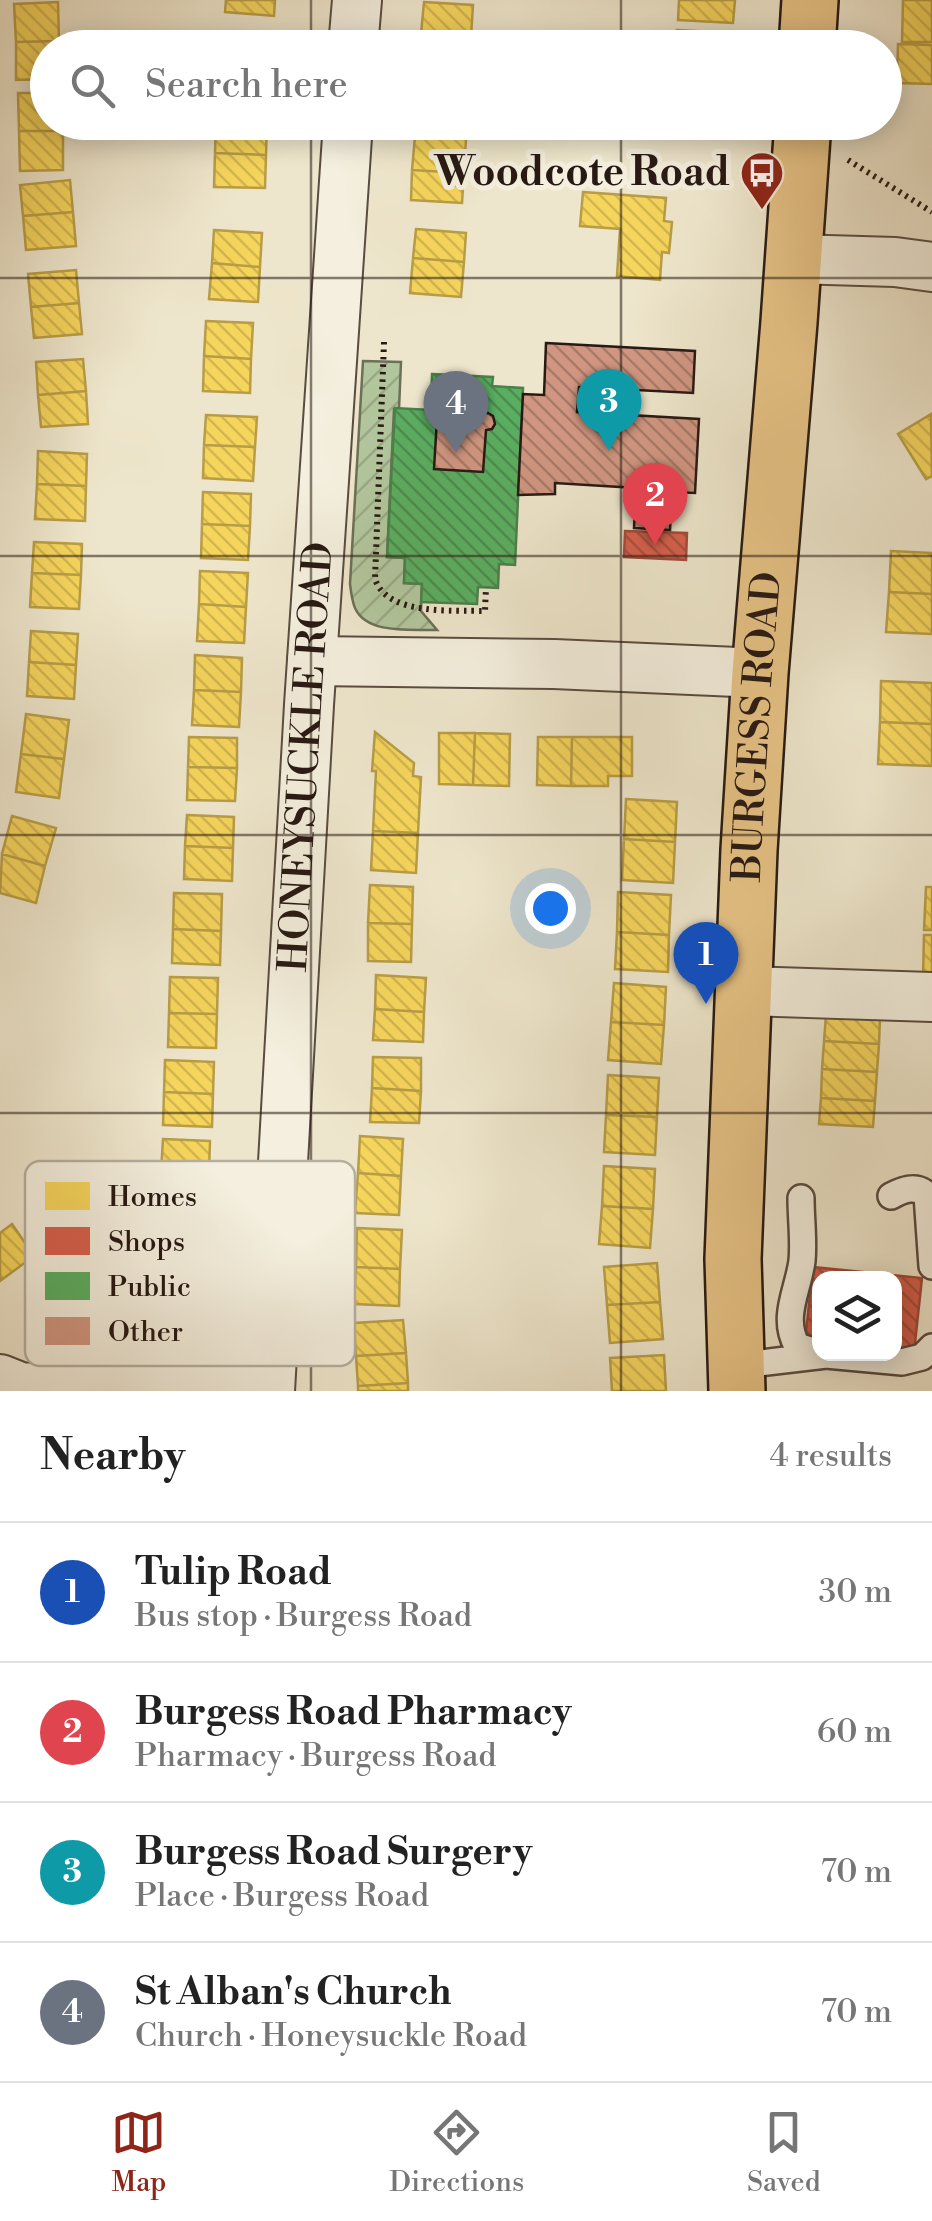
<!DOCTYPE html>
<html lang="en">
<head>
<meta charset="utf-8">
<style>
	body { margin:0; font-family:"Libre Bodoni",serif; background:#f2f2f2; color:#222 }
	.controls { position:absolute; right:30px; bottom:30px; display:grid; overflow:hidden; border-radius:20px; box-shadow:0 5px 25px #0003 }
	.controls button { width:90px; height:90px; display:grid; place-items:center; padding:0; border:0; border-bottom:2px solid #e0e0e0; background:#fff; color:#222; font:50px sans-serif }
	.you { position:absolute; left:550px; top:908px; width:35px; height:35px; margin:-25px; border:8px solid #fff; border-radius:50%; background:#1a73e8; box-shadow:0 0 0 15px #1a73e833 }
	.badge { display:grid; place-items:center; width:65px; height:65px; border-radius:50%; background:#8f2418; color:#fff; font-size:32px; font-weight:700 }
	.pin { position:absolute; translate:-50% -82px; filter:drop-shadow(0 2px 5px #0008) }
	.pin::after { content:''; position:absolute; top:52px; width:35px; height:30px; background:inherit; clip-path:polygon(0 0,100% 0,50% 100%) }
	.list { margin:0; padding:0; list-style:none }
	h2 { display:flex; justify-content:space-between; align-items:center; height:130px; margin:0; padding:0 40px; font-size:42px }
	h2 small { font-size:32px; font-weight:400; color:#767676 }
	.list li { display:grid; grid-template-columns:65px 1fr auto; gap:30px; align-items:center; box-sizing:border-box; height:140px; padding:0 40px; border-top:2px solid #e0e0e0 }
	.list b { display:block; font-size:38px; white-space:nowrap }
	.list p { margin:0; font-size:32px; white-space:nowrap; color:#767676 }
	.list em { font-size:32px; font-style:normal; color:#767676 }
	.icon { flex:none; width:55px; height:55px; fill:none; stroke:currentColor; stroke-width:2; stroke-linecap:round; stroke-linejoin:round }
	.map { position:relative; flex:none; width:932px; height:1391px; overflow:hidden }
	.search { position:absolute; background:#fff; box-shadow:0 5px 25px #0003; left:30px; right:30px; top:30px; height:110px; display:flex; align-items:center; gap:25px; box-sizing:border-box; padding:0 35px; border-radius:55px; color:#767676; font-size:38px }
	.sheet { height:690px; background:#fff }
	nav { display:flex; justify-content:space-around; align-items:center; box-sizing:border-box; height:140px; border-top:2px solid #e0e0e0; background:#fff; font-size:28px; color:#767676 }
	nav a { display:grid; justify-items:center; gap:5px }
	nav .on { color:#8f2418 }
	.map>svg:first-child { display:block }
</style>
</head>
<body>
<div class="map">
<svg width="932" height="1391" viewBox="0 0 932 1391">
	<defs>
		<pattern id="garden-furrows" width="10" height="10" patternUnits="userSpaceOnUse" patternTransform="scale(2.5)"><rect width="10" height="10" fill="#b2c69d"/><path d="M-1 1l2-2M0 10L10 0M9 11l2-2" fill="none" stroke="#99aa86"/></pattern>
		<pattern id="homes-back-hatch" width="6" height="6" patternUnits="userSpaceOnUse" patternTransform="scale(2.5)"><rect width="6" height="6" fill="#f6d55c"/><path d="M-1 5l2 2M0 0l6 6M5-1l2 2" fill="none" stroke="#d3b64f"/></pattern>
		<pattern id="shops-back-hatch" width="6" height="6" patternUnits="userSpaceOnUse" patternTransform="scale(2.5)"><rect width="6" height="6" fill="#d6604d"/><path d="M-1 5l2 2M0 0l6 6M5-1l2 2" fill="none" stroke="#ae4e3f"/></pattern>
		<pattern id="public-back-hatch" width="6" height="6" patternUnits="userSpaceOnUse" patternTransform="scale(2.5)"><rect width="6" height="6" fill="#5aae61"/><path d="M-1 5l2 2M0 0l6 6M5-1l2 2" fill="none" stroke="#4a8d4f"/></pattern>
		<pattern id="building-back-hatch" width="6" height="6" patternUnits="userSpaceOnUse" patternTransform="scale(2.5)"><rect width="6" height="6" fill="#d09681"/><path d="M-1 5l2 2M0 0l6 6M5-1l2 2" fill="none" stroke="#a97a68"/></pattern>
	</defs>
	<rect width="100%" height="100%" fill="#eee6cc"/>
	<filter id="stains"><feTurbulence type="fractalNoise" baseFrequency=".002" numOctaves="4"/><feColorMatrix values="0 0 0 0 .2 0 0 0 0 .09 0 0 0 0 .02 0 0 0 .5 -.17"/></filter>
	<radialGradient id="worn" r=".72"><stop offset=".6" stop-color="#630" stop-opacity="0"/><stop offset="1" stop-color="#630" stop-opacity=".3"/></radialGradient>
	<path fill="url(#garden-furrows)" stroke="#6c7058" stroke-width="2.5" d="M363,361L401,362L399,409H394L387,557L405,558L404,583L422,584L421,611L437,630C412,629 367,635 355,608C352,601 351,592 350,584Z"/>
	<path fill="url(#homes-back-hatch)" stroke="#b89d46" stroke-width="2.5" d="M226,0H275L274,16L225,12Z
		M679,0H735L733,23L678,20Z
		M903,0H932V42H902Z
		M58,2L59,41L16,42L14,4Z
		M424,2L473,5L471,37L421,34Z
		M677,30L730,33L729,48H676Z
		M222,36L271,38V48H221Z
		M59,41V48H48V79L16,80V42Z
		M898,44L932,45V84L897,83Z
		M18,93H48V122H62L63,131H19Z
		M216,122L267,123L266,155L215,153Z
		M19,131H63V170L20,171Z
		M415,136L466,139L464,173L412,170Z
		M215,153L266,155L265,188L214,187Z
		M412,170L464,173L462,203L411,200Z
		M70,180L73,212L23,216L20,185Z
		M583,192L666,198L664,221L672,222L669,253L662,252L660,280L617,276L620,229L580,226Z
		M73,212L76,246L26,250L23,216Z
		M416,229L466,233L464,262L413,258Z
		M214,230L262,233L260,267L212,263Z
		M413,258L464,262L461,297L410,293Z
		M212,263L260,267L258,302L209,299Z
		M76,270L79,303L31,307L28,274Z
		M79,303L82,334L34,338L31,307Z
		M206,321L253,323L251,359L204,356Z
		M204,356L251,359L250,393L203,391Z
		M83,359L86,391L38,395L36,362Z
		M86,391L88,424L41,427L38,395Z
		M931,414L932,476L926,479L898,434Z
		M206,415L257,417L255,447L204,445Z
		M204,445L255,447L253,481L203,478Z
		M38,451L87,454L86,486L37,484Z
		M37,484L86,486L85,521L35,519Z
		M203,492L251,494L250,526L202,524Z
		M202,524L250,526L248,560L201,558Z
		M34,542L82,544L81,575L32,573Z
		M891,551L932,553V594L889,592Z
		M200,571L248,573L246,607L199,604Z
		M32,573L81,575L79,609L30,607Z
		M889,592L932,594V634L886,632Z
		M199,604L246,607L244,643L197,641Z
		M31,631L78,634L76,665L29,662Z
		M195,655L242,658L241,692L194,690Z
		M29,662L76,665L74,699L27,696Z
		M881,681L932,683V724L880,722Z
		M194,690L241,692L239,727L192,725Z
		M26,714L69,720L64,759L21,754Z
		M880,722L932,724V766L878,764Z
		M375,732L414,763L413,776L421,777L418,833L373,831L376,771H372Z
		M439,733H475L473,785L439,784Z
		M475,733L510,734L509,786L473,785Z
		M189,737L237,738V768L188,767Z
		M538,737H572L571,786L537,785Z
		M572,737H632V776H608V786H571Z
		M21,754L64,759L59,798L16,792Z
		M188,767L237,768L235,801L187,800Z
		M626,799L677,802L675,842L624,839Z
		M187,815L234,817L233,848L185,846Z
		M12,816L56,828L45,866L2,854Z
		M373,831L418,833L416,873L371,870Z
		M624,839L675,842L673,883L622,880Z
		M185,846L233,848L232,881L184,879Z
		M2,854L45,866L36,903L0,893Z
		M370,885L413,887L412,924L368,923Z
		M926,887H932V930H924Z
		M618,892L671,895L669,935L617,932Z
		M174,893L222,894L221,931L173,929Z
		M368,923L412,924L411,962L368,961Z
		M173,929L221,931L220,965L172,963Z
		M617,932L669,935L668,972L615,969Z
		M924,935H932V977H923Z
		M376,975L426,978L424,1012L375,1009Z
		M170,977L218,978L217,1014L169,1013Z
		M614,983L666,987L664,1025L611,1022Z
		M375,1009L424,1012L423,1042L373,1040Z
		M169,1013L217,1014L216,1048L168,1047Z
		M826,1015L880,1018L879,1044L824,1041Z
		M611,1022L664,1025L661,1064L608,1060Z
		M824,1041L879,1044L877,1072L822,1069Z
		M373,1057L421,1058V1091L372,1088Z
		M165,1060L214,1062L213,1094L164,1092Z
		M822,1069L877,1072L875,1101L821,1098Z
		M608,1075L659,1078L657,1117L606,1115Z
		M372,1088L421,1091L419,1123L370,1122Z
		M164,1092L213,1094L212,1127L163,1125Z
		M821,1098L875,1101L873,1127L819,1124Z
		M606,1115L657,1117L655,1155L604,1152Z
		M360,1136L403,1139L401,1176L358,1173Z
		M163,1139L210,1141L209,1173L161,1172Z
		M604,1166L655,1169L653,1209L602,1206Z
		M358,1173L401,1176L399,1215L355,1213Z
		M602,1206L653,1209L650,1248L599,1244Z
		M12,1224L34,1256L0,1281V1233Z
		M357,1228L402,1230L400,1269L356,1267Z
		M657,1263L660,1302L607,1305L604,1267Z
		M356,1267L400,1269L399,1306L354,1304Z
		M660,1302L663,1339L610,1343L607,1305Z
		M403,1320L406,1353L356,1356L354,1323Z
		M406,1353L408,1383L358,1386L356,1356Z
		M664,1355L666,1391H612L610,1358Z
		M408,1383V1391H358V1386Z"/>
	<path fill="url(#shops-back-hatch)" stroke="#a24b3c" stroke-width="2.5" d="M625,531L687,533L686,560L624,557Z
		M813,1267L922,1278L914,1352L894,1354V1278H820V1343L805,1341Z"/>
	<path fill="url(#public-back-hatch)" stroke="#4b814a" stroke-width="2.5" d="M432,374L493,377L492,386L523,388L515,565L499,564L498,588L478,587L477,604L421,602L422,584L404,583L405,558L387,557L395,408L431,410Z"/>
	<path fill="url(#building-back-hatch)" stroke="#271913" stroke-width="2.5" d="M546,343L695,351L693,393L579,387L577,412L699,419L695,493L672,492L670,530L634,528L636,488L555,483V494L518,495L523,394L544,395Z
		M488,413L493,416L495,424L492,429L486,430L483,472L434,469L437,419L477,421L482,414Z"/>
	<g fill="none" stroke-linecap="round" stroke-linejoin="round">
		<g stroke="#594c41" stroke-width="30">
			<path id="service" d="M891,1196C902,1190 916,1184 927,1195L932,1266
				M801,1198C801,1219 804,1241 802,1261C798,1291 781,1317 797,1346L820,1353
				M735,1366L826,1355L902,1362L922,1357L932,1347"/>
		</g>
		<g stroke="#594c41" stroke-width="52">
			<g id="minor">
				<path d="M353,48L357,0"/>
				<path d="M794,259L895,262L932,267"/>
				<path d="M312,661L554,664L760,673"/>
				<path d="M744,991L932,997"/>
				<path d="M0,1379L20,1387L60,1390L269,1380"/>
				<path id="s1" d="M270,1391L309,705L348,122"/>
			</g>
		</g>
		<g stroke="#271913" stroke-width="60">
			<g id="primary">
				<path d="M807,48L810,0"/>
				<path id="s2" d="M737,1391L733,1259L749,850L760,673L789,322L803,122"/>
			</g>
		</g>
		<path stroke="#271913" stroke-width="6" stroke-dasharray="2.5 5" stroke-linecap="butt" d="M848,160L932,212
			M384,342L375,579C387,616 453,610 485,611L486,587"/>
		<use href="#service" stroke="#f4efde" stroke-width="25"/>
		<use href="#minor" stroke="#f4efde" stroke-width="48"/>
		<use href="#primary" stroke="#e7c386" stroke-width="55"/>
	</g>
	<path fill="none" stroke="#271913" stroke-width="2.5" stroke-opacity="0.55" d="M311,0V48M621,0V48M311,122V1391M621,122V1391M0,278H932M0,556H932M0,835H932M0,1113H932"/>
	<defs>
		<g id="bus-pin" transform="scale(2.25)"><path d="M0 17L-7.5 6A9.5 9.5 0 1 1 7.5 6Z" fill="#8f2418" stroke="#f4efde"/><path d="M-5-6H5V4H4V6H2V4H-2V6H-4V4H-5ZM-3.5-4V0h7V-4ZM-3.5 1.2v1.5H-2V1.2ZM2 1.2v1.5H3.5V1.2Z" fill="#fff"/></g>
	</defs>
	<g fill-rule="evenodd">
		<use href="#bus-pin" x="762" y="173"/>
	</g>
	<g text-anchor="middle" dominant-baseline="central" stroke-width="10" stroke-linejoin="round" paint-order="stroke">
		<g font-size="40" font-weight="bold" fill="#271913" stroke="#f4efde" text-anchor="end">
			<text x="730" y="173">Woodcote Road</text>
		</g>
		<g font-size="40" fill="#271913" stroke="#f4efde">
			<text stroke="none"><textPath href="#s2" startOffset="665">BURGESS ROAD</textPath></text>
			<text stroke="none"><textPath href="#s1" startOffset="635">HONEYSUCKLE ROAD</textPath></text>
		</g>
	</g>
	<rect x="25" y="1161" width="330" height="205" rx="15" fill="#f4efde" stroke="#b6afa1" stroke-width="2.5"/>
	<rect x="45" y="1182" width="45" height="28" fill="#f6d55c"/>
	<rect x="45" y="1227" width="45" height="28" fill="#d6604d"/>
	<rect x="45" y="1272" width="45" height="28" fill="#5aae61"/>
	<rect x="45" y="1317" width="45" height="28" fill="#d09681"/>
	<g font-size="28" fill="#271913">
		<text x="108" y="1206">Homes</text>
		<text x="108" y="1251">Shops</text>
		<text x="108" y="1296">Public</text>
		<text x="108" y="1341">Other</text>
	</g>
	<rect width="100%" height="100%" filter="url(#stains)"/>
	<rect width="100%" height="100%" fill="url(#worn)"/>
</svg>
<div class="controls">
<button><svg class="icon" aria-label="layers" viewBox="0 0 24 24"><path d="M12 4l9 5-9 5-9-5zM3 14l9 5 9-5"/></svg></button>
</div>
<div class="you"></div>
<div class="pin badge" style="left:706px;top:1004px;background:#1a4fb4">1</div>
<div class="pin badge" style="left:655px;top:545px;background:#e0444e">2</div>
<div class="pin badge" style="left:609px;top:451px;background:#0f9aa8">3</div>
<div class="pin badge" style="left:456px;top:453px;background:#6b7280">4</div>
<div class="search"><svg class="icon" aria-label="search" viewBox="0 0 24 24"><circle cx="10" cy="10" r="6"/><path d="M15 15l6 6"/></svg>Search here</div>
</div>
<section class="sheet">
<h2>Nearby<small>4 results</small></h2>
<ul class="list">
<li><span class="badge" style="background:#1a4fb4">1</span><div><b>Tulip Road</b><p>Bus stop · Burgess Road</p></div><em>30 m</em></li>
<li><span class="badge" style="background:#e0444e">2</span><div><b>Burgess Road Pharmacy</b><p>Pharmacy · Burgess Road</p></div><em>60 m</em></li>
<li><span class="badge" style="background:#0f9aa8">3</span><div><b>Burgess Road Surgery</b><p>Place · Burgess Road</p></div><em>70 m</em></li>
<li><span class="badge" style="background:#6b7280">4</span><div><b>St Alban's Church</b><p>Church · Honeysuckle Road</p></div><em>70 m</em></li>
</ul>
</section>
<nav>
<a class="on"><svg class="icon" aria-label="map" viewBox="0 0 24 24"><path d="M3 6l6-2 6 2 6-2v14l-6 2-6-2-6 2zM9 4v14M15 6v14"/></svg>Map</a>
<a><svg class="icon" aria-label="directions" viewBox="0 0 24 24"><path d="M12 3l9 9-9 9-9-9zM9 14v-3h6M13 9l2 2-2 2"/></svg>Directions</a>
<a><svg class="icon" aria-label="saved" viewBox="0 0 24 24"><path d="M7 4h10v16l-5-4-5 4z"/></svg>Saved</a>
</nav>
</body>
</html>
